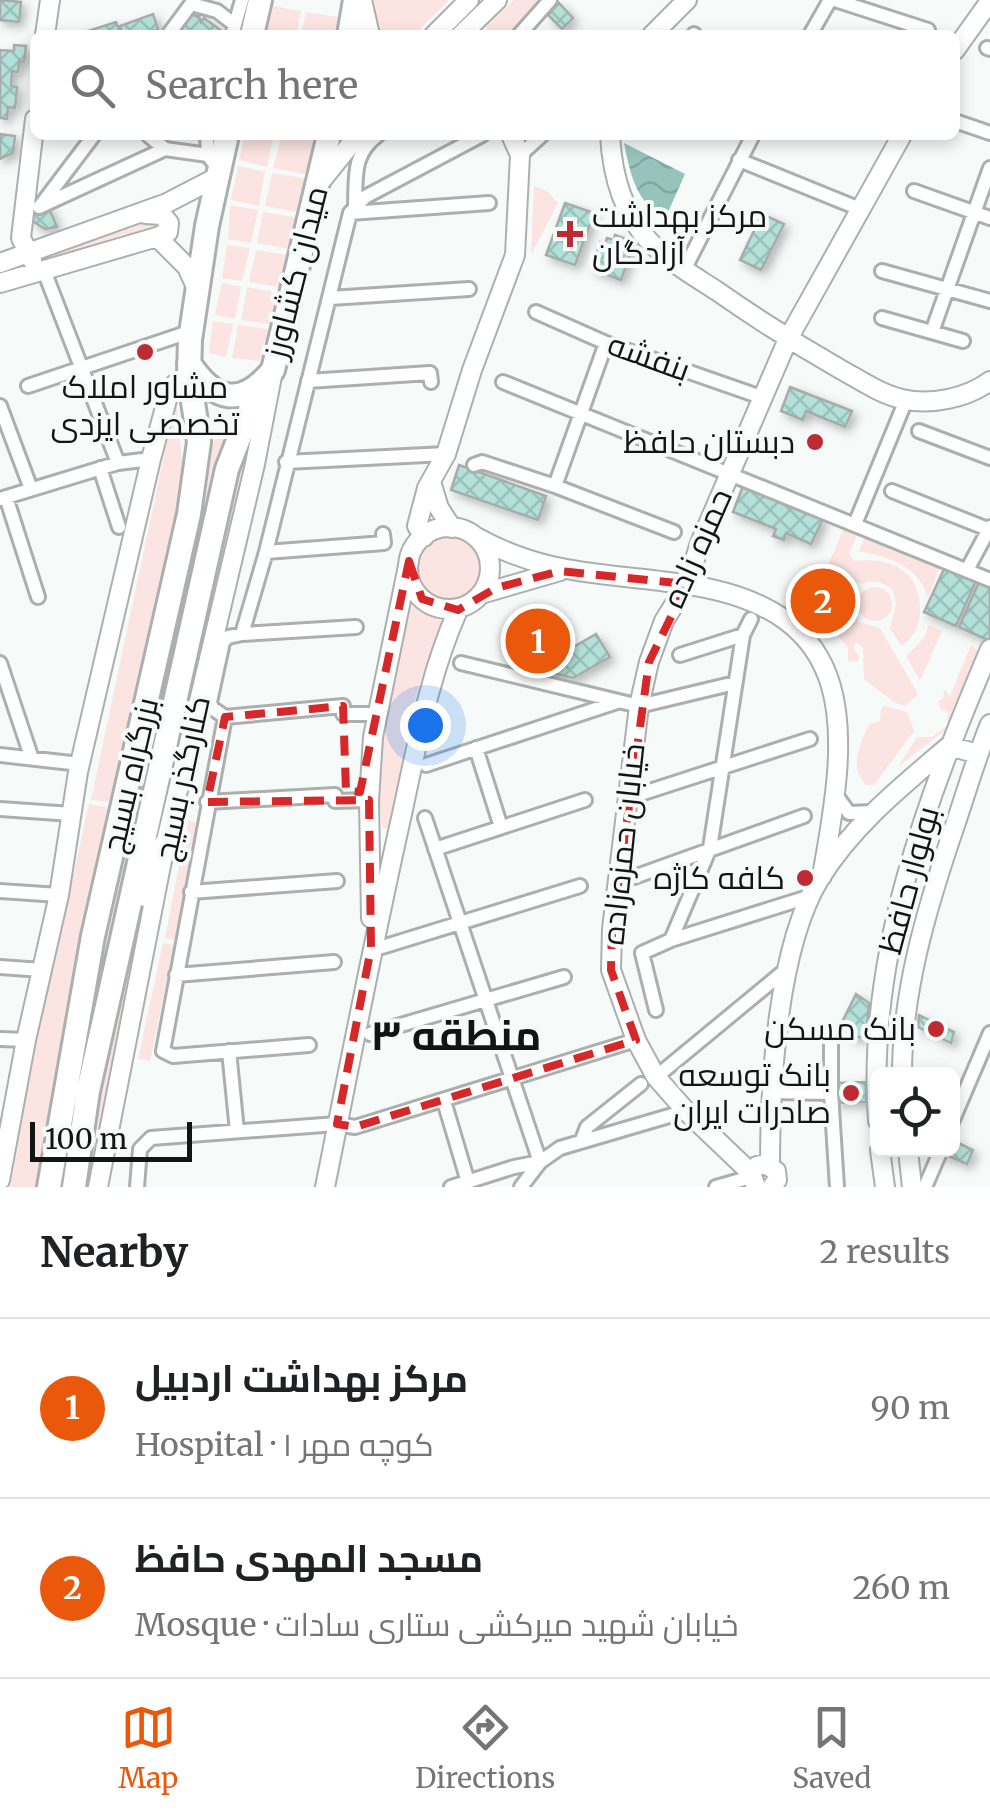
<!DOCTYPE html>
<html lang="en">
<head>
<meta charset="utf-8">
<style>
	body { margin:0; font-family:Merriweather,Cairo,serif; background:#f2f2f2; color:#202124 }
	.controls { position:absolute; right:30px; bottom:30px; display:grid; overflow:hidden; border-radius:15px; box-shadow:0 5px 15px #0003 }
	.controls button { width:90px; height:90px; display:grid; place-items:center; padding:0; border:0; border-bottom:2px solid #e0e0e0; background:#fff; color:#202124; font:50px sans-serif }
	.scale { position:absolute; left:30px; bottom:25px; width:162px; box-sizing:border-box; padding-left:10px; border:5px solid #131514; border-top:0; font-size:28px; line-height:35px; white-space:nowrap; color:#131514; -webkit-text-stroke:8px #f6fbfa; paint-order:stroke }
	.you { position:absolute; left:425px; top:725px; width:35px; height:35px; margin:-25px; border:8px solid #fff; border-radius:50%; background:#1a73e8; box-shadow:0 0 0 15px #1a73e833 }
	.badge { display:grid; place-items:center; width:65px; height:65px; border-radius:50%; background:#ea580c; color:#fff; font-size:32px; font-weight:700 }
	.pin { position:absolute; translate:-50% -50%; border:5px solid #fff; box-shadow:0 2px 10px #0006 }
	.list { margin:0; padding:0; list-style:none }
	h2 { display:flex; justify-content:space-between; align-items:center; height:130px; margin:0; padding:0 40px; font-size:42px }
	h2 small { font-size:32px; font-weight:400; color:#757577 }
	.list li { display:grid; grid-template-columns:65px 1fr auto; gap:30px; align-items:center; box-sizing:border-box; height:180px; padding:0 40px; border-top:2px solid #e0e0e0 }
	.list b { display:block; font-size:38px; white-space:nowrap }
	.list p { margin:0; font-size:32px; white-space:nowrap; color:#757577 }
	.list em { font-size:32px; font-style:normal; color:#757577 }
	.icon { flex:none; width:55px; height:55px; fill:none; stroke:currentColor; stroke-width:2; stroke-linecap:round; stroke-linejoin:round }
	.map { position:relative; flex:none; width:990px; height:1187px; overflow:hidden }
	.search { position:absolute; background:#fff; box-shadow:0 5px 15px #0003; left:30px; right:30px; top:30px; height:110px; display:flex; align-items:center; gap:25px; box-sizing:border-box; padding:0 35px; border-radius:15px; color:#757577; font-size:38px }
	.sheet { height:490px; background:#fff }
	nav { display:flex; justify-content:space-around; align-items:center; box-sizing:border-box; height:140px; border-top:2px solid #e0e0e0; background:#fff; font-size:28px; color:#757577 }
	nav a { display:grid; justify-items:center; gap:5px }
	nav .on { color:#ea580c }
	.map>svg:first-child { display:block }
</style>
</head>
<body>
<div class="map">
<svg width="990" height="1187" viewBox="0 0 990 1187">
	<defs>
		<pattern id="water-waves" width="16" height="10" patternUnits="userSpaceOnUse" patternTransform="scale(2.5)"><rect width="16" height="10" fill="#97c3bd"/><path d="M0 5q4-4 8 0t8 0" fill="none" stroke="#81a7a2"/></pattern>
		<pattern id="building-cross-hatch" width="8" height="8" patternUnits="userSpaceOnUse" patternTransform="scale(2.5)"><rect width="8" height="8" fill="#b3e1da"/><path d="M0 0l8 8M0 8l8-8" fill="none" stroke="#99c0ba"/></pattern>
		<filter id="shadow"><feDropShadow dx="4.5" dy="4.5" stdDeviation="5" flood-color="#0004"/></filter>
	</defs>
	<rect width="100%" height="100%" fill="#f6fbfa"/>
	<path fill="#fbe4e2" d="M372,0H449L414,35H375L370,17Z
		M514,0H539L509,35H490L486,27Z
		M273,6L301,11L296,35H266Z
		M306,12L343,18L340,35H301Z
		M245,135H274L267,167L239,160Z
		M282,135L318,142L310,175L273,168Z
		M238,166L265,172L259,206L231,200Z
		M272,173L309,179L301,213L265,206Z
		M534,186L547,191L558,203L531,255Z
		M230,205L258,210L251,243L228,239Z
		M263,212L300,218L290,249L257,243Z
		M140,220L162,224L158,233L124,234L46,262L44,256Z
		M227,245L250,248L242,281L222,278Z
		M256,250L288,255L279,287L249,282Z
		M222,283L241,287L235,319L215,315Z
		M247,287L278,293L269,324L241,320Z
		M213,321L233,324L226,357L209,353Z
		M238,325L268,329L260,361L232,358Z
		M176,399L185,491L118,803L91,800Z
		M251,431L250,451L173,787L145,881L232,475Z
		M218,432L224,433L227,438L66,1187H61L98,976L205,500L214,437Z
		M844,528L858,533L849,553L854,561C892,557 921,571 920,612C919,628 914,637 901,646L890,628L896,604L893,590C882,582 874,579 861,584L826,570Z
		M416 568a33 33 0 1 1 66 0a33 33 0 1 1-66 0Z
		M864,538L939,568L928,597C917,565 889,557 859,551Z
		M858 604a17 17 0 1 1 34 0a17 17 0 1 1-34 0Z
		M412,605L446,623C410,683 403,761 389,829L382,828L377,770L385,715Z
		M849,609L859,622L880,628L918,694L905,706L894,702L864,679L863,648L857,642L853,648L859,656L858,662L848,661V649L838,635Z
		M929,625L942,631L920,681L906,656L924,638Z
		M971,645L984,656L961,707L954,705V723L898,767L917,737H932L947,726L948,712L941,710L938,701L943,699L944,690L950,696Z
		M885,706L907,712L914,731L874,785H866C848,765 860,746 869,724L880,721L881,709Z
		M89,804L115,809L72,1004L37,1187H10L34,1054Z
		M188,820L196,823L176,940L165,938Z
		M155,876L90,1187H82L120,1001Z
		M163,943L174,945L150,1061L138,1059Z"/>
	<path fill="url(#water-waves)" d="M624,143L685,174L665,219C636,203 630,173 624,143Z"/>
	<path fill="url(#building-cross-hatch)" stroke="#a7acab" stroke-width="2.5" filter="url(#shadow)" d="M0,0L21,2L19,22L0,20Z
		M559,3L573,18L562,29L548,15Z
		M153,14L158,29L154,31L155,35H123L120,26Z
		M188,15L199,16L201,22L204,18L223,32L220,35H174Z
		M116,22L121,35H83L82,33Z
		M14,45L26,46L24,62L19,61L18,72L12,71L11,86L17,87L15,108L8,107L7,119L0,118V50L14,51Z
		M0,134L15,136L13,153L0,159Z
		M565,203L594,213L575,265L546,255Z
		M48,206L57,227L45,229L34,222L31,214Z
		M762,214L784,224L761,270L740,260Z
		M615,235L634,242L621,280L592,269L600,242L605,244L607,238L614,240Z
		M790,387L852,411L845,427L806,411L803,420L781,411Z
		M459,465L546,496L538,520L451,490Z
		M743,486L823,519L811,544L786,533L784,540L773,536L776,529L733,512Z
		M945,567L976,581L956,626L924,612Z
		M819,578L843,588L828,623L803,613Z
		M979,582L990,587V641L959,627Z
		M525,616L540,641L570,649L596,634L610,657L573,678L523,666L504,629Z
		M856,994L869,1003L866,1037H849V1027L841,1024Z
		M919,1015L954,1032L951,1043L918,1027Z
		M866,1082V1102L837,1103L836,1083Z
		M952,1140L973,1150L967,1164L942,1153L943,1150H952Z"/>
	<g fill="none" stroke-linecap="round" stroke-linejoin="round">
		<g stroke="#abb0af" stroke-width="18">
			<path id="street" d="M835,0L928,30
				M191,4L217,11L235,25
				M694,34L695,35
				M168,35L194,0
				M232,35L242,0
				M519,35L550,0
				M810,35L830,0
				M987,48L990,49
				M955,121L990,133
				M148,135L165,149
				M207,135L208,155L212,161
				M520,155L542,135
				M739,160L860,209
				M914,191L990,218
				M41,205L94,135
				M39,207L165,149L208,155
				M355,207C356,177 352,154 378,135
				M350,213L489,203
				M43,268L118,463
				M684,270L753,135
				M882,271L990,301
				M330,298L469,289
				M536,312L606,343L764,398
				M882,318L963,341
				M932,332L990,168
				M308,381L430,373L431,382
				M503,382L990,580
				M28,386L192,331
				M0,406L31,489
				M919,431L990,458
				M286,462L446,454
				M474,465L482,462L555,486L674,532
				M100,468L119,527
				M555,486L606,343
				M892,491L990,530
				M6,497L38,597
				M0,499L118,463L151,459
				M855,524L906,400
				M266,552L384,543L383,534
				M967,570L990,527
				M242,634L356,627
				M680,655L743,635
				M0,663L31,756
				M461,663L639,706L735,683
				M225,717L212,708L210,702L223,642L228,637L242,634L266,552L350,213L365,197L482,135
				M225,717L163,1051L173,1056L309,1045
				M225,717L343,706V714H378
				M476,748L501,827
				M0,755L80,764
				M426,765L617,702
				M836,795L849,813L872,812
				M628,798L810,739
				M207,802L335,795V801L369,800
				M0,809L72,814
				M425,818L540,1162L514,1167L451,1187
				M435,849L585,800
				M634,877L804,816
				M0,891L59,895
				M191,892L337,881
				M671,940L811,896
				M382,947L580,886
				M0,967L42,970
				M176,975L334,962
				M656,1010L642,953L671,940L710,848L743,635L751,619
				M370,1034L564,977
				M0,1039L26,1040
				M831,1045V1093
				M229,1051L237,1131
				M656,1077L788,968
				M770,1092L831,1093L837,1187
				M444,1101L468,1182
				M952,1122L990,1033
				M582,1140L587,1127L641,1084
				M137,1187L140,1149L151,1138L337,1124L355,1127L636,1040
				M521,1187L540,1162L560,1148L686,1111
				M716,1187L751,1177
				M925,1187L941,1150"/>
		</g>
		<g stroke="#abb0af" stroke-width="22">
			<path id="secondary" d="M362,0L370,35
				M45,35L50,0
				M434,35L469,0
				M461,35L497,0
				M652,35L687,0
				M955,50L990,1
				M610,135C612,173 622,212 649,241C668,261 694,276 717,291C757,319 798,345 840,369C860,380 880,394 902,399C930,406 967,398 990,381
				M322,180L358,135
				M145,214L162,215L169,223L168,232L157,237
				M32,260L21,238L35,119
				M0,263L167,203L217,177
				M0,283L157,237L187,267L197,289
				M432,485L439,508L452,528
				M408 568a41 41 0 1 1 82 0a41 41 0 1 1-82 0Z
				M424,537L417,526L427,488L446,454L472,370L515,255L520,155L511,135
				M476,537C549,577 604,572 683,584C866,610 848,732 822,876
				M481,594L560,571
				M371,918L369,800L373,737L409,561
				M902,1074C902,992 926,911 952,834C965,797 975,760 990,724
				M878,1121C866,956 927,798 990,649
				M880,1150L885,1187
				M908,1150L912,1187
				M770,1165C770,1083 777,948 820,878C853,825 902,786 949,746L978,754
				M751,1173L686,1111L656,1077L636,1040L611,970L612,929L639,706L649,662L664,621L687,584L700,543L788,339L902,135
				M0,1180L26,1040L59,895L78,772L151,459L168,396L175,384L189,375
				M98,1187L165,845L255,464L273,371
				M325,1187C350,1063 374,938 402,814C417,745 429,675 458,610
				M756,1187L751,1173L757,1166L765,1164L776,1171L777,1180L772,1187"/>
		</g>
		<g stroke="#abb0af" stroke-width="28">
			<path id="highway" d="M252,35L260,0
				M349,35L355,0
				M189,363C215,402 241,408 273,370L329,135
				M145,895L165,845
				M49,1187L93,936L189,514L199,442L189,375L190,340L207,226L227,135
				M74,1187L88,1091L227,469L259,387"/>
		</g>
		<use href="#street" stroke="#fff" stroke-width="12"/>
		<use href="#secondary" stroke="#fff" stroke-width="18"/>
		<use href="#highway" stroke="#fff" stroke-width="22"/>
	</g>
	<path fill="none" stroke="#d62828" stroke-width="8" stroke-dasharray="20 12" stroke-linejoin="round" d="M409,561L422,599L458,610L496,588L560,571L687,584L649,662L612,929L611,970L636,1040L355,1127L337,1124L371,948L369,800L207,802L225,717L343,706L346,791L360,792Z"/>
	<g fill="#bc2c32" stroke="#f6fbfa" stroke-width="4">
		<path d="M565 219h10v10h10v10h-10v10h-10v-10h-10v-10h10z"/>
		<circle cx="145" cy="352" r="10"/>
		<circle cx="815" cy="442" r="10"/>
		<circle cx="805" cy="878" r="10"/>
		<circle cx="936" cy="1029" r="10"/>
		<circle cx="851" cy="1093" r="10"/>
	</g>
	<g text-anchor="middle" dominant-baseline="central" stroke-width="8" stroke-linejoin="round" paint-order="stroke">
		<g font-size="32" fill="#131514" stroke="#f6fbfa" text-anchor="end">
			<text x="592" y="216" text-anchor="start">مرکز بهداشت<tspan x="592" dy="37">آزادگان</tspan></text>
			<text x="145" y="387" text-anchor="middle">مشاور املاک<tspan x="145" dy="37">تخصصی ایزدی</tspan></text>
			<text x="795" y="442">دبستان حافظ</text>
			<text x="785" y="878">کافه کاژه</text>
			<text x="916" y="1029">بانک مسکن</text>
			<text x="831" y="1075">بانک توسعه<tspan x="831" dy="37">صادرات ایران</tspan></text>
		</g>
		<g font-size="32" fill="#131514" stroke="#f6fbfa">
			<text transform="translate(296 272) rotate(-76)">میدان کشاورز</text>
			<text transform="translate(649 357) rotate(20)">بنفشه</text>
			<text transform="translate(697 548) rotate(-66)">حمزه زاده</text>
			<text transform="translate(130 775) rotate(-77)">بزرگراه بسیج</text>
			<text transform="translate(182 778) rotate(-78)">کنارگذر بسیج</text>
			<text transform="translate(623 844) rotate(-84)">خیابان حمزه‌زاده</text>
			<text transform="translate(909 880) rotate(-75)">بولوار حافظ</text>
		</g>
		<g font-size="42" font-weight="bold" fill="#131514" stroke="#f6fbfa">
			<text x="456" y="1035">منطقه ۳</text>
		</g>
	</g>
</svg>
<div class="controls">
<button><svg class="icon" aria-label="locate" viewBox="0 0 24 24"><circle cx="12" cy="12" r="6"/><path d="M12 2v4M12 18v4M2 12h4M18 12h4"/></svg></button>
</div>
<div class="scale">100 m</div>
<div class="you"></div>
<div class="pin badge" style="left:538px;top:641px">1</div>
<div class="pin badge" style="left:823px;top:601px">2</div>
<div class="search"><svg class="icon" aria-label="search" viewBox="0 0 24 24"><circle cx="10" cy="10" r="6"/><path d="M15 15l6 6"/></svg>Search here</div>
</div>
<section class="sheet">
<h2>Nearby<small>2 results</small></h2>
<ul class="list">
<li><span class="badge">1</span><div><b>مرکز بهداشت اردبیل</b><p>Hospital · کوچه مهر ۱</p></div><em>90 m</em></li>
<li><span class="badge">2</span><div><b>مسجد المهدی حافظ</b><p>Mosque · خیابان شهید میرکشی ستاری سادات</p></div><em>260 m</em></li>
</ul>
</section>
<nav>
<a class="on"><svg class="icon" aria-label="map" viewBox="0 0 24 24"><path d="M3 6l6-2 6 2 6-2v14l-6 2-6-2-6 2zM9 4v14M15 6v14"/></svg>Map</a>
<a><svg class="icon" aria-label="directions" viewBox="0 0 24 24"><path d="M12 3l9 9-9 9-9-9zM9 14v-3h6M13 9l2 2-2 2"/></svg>Directions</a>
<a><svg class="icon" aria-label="saved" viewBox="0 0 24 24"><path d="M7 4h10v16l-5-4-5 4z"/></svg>Saved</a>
</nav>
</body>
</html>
